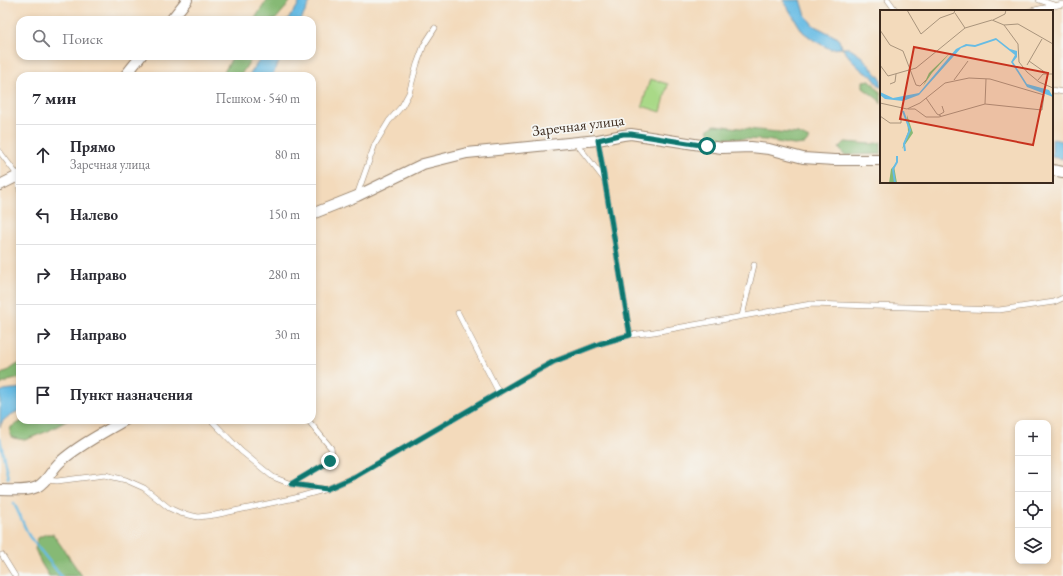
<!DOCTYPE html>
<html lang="ru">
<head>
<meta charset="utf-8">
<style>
	body { margin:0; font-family:"EB Garamond",serif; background:#f2f2f3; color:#2b2b33 }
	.controls { position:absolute; right:12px; bottom:12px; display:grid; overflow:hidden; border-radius:8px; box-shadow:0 2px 6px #0003 }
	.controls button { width:36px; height:36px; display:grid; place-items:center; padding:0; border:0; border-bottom:1px solid #e1e1e2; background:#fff; color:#2b2b33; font:20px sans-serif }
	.stop { position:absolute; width:12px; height:12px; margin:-9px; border:3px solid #0f766e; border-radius:50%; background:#fff }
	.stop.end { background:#0f766e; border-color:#fff; box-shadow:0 1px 4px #0008 }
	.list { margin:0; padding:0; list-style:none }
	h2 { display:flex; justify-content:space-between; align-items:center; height:52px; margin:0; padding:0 16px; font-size:17px }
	h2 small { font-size:13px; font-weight:400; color:#7c7c81 }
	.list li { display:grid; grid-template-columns:26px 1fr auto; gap:12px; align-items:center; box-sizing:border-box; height:60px; padding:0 16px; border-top:1px solid #e1e1e2 }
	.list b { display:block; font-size:15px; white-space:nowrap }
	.list p { margin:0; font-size:13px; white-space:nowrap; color:#7c7c81 }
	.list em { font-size:13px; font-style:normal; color:#7c7c81 }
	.icon { flex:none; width:22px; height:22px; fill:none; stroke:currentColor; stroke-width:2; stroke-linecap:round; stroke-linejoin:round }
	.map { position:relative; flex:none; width:1063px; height:576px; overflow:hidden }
	.search { position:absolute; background:#fff; box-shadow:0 2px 6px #0003; left:16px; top:16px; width:300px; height:44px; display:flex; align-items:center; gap:10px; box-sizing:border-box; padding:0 14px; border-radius:12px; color:#7c7c81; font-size:15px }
	.panel { position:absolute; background:#fff; box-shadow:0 2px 6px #0003; left:16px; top:72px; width:300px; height:352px; border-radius:12px }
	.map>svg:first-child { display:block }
</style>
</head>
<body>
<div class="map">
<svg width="1063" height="576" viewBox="0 0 1063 576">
	<rect width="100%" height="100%" fill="#f6f6f2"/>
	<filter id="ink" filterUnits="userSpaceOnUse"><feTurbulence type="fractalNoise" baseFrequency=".025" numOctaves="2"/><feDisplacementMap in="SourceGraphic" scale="8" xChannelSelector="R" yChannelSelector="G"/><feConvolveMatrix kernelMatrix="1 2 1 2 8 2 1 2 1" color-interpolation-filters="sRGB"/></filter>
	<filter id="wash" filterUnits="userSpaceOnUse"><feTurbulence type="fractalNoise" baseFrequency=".012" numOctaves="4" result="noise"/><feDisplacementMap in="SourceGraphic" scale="16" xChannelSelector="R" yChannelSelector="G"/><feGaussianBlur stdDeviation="0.9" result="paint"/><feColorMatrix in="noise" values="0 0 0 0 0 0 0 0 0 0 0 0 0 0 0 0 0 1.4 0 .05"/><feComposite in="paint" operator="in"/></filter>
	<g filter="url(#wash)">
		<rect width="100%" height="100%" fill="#f3dabb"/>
		<path fill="#a9d987" stroke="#728252" d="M650,79L668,84L661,112L642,106Z"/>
		<path fill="#86b974" stroke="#607249" d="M267,0H291L287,6L275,20H254Z
			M233,56H253L240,76H222Z
			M870,80L881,93V104L879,100L863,88V81Z
			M715,125L757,130L799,134L809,139L805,144L794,145L766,140L724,138L711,136L708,129Z
			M845,142L872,144L881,142V154L844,155L839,148Z
			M20,363V378L8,381L0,385V375Z
			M24,420H68L48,431L25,440L13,438L10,433L11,427Z
			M46,534H53L82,576H49L41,563L35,549L38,538Z"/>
		<path fill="#67bce4" stroke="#517381" d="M301,0H311L301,20H287L295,10Z
			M783,0H801L806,16L813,25L838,38L842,48H849L862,57L881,79V88L871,75L864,72L856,65L842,48L830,49L815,41L803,32Z
			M262,56H282L272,76H249Z
			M1052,139L1063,141V159L1052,157Z
			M20,388V410C13,414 2,418 0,427V392C6,388 13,390 20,388Z"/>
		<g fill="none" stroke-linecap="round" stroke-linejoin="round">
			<path stroke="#67bce4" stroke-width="2.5" d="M0,439L8,478
				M14,503L29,536L61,576"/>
		</g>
	</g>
	<g filter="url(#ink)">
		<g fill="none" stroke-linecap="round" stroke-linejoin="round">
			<g stroke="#97826c" stroke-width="6">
				<path id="service" d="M888,0L896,11
					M1039,0L1054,5
					M1030,11L1063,4
					M1052,90L1063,92
					M598,140L630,335L654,332L811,304L999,310L1054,302L1063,298
					M576,143L604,179
					M0,152L18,176L20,190
					M357,195L375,144L389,121L402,106L409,93L417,64L424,45L435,28
					M458,313L499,393
					M742,316L754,265
					M211,420L241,451L273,477L291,484L324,489
					M46,480L57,481L105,475L126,480L144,488L169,508L180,513L198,517L215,515L295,498L327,489L356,476L524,378L553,362L599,344L630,335
					M291,484L330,461L332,455L331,448L308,420
					M2,555L15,576"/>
			</g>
			<g stroke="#97826c" stroke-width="12">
				<path id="minor" d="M171,20L187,0
					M125,76L141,56
					M1052,170L1063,172
					M0,185L20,175
					M312,214L357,196L423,164L467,153L598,140L623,135L631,134L707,146L722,148L751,147L769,149L803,158L834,160H881
					M0,490C12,490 26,492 37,487C48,481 51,470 60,462C79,445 103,433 125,420"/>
			</g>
			<use href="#service" stroke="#fff" stroke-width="5"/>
			<use href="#minor" stroke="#fff" stroke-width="10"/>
		</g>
	</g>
	<g fill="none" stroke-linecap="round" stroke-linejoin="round" filter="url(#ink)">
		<path stroke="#0f766e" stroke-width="5" d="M330,461L291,484L327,489L356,476L524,378L553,362L599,344L630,335L598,140L623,134H631L707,146"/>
	</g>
	<g text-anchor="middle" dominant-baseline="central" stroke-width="3.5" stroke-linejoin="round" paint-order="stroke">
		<g font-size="15" fill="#3b2a1e" stroke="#f6f6f2">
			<text transform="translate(578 125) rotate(-7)">Заречная улица</text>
		</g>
	</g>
	<g transform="translate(880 10)">
		<rect width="173" height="173" fill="#f3dabb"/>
		<path d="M71,42L52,63L43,76L49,63ZM27,105L33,123L22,139L28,122ZM14,156L17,173H9L11,159Z" fill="#86b974"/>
		<path d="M116,28L130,39L137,41V47L133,52L147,74L169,80L173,87L147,77L131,52L135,45L116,30L95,37L87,36L81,38L39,85L23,91L5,89L0,85V82L13,88L39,83L76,39L86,34L95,35Z" fill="#67bce4"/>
		<path fill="none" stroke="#67bce4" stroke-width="2" d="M23,101L30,120L24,134L25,141M15,173L13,159L17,152V146"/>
		<path fill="none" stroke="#a9947c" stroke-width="1" d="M27,0L41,24L60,8L74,3L75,0M75,3L85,18M113,10L125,4L126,0M124,15L138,34L139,52L147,62L159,72L173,78M0,20L10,35L23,41L36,75L40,76L46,70M149,51L166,63M0,55L8,66L36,58L85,18L112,10L124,15L138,14L173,34M147,55L162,29M74,70L88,51M158,70L163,64H173M10,74L15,72L16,64M46,88L57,104L61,106M0,93L27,99L40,93L65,73L89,68L110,69L164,85L162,100L105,94L106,69M28,99H35L46,107H59L105,94M59,105L64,102L62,96M0,106L10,113H21V107"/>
		<path fill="#c8321e" fill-opacity="0.15" stroke="#c8321e" stroke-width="2" d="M34,37L168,63L153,135L20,109Z"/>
		<rect width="173" height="173" fill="none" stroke="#3b2a1e" stroke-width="2"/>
	</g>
</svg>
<div class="controls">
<button>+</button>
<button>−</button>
<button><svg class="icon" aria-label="locate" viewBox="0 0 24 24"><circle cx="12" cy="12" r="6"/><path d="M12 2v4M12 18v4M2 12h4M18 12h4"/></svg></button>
<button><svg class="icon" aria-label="layers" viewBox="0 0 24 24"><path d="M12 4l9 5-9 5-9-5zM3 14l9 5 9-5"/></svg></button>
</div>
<div class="stop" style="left:707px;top:146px"></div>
<div class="stop end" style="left:330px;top:461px"></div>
<div class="search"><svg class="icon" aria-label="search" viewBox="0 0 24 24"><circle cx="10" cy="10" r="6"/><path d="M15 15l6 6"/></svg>Поиск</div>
<section class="panel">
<h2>7 мин<small>Пешком · 540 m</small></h2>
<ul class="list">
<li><svg class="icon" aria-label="ahead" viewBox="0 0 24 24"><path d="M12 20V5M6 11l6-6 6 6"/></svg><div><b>Прямо</b><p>Заречная улица</p></div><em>80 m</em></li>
<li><svg class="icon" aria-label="left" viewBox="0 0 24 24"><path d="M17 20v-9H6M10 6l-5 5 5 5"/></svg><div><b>Налево</b></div><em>150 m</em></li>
<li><svg class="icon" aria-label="right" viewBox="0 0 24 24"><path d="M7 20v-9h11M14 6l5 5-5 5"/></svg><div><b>Направо</b></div><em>280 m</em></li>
<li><svg class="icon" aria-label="right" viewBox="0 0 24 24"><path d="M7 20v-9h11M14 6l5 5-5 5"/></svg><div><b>Направо</b></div><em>30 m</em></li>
<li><svg class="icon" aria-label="arrive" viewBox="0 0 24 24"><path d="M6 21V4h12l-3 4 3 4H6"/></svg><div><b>Пункт назначения</b></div></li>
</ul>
</section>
</div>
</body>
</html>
